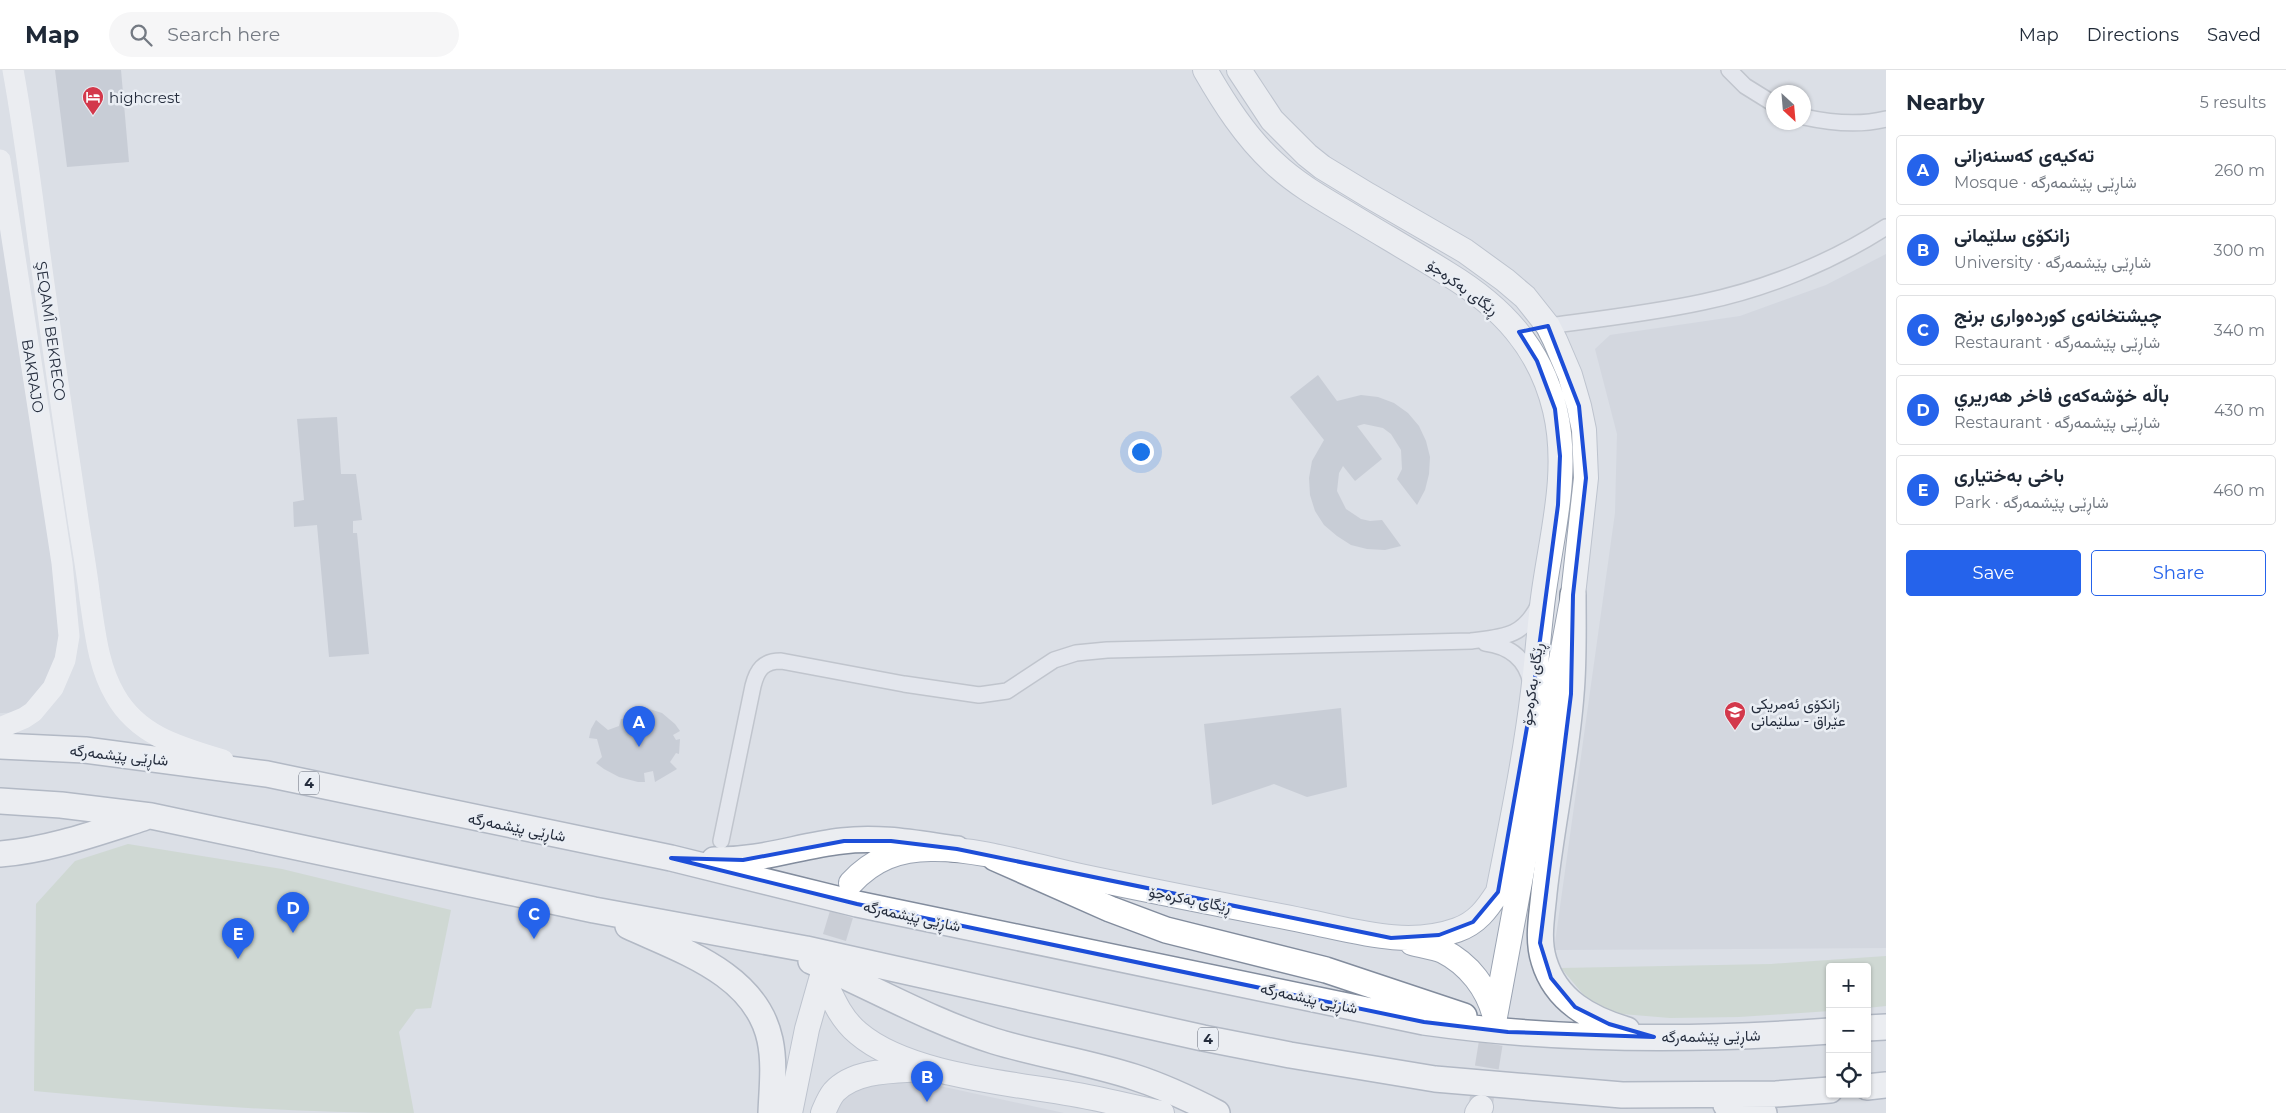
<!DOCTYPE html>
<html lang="en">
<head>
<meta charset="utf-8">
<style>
	body { margin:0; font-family:Montserrat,Vazirmatn,sans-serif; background:#f6f6f7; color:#1f2937 }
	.controls { position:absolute; right:15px; bottom:15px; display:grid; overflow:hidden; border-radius:5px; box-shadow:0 1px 4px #0004 }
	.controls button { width:45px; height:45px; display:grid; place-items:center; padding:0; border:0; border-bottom:1px solid #e0e1e3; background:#fff; color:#1f2937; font:25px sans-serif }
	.compass { position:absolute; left:1766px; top:15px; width:45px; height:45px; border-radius:50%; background:#fff; box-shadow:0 1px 4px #0004; rotate:154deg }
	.you { position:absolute; left:1140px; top:381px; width:18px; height:18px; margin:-12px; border:4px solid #fff; border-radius:50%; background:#1a73e8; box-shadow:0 0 0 8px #1a73e833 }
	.badge { display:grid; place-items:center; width:32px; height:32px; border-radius:50%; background:#2563eb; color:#fff; font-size:16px; font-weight:700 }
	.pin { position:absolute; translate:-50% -41px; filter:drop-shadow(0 1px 2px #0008) }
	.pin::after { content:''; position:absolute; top:26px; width:18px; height:15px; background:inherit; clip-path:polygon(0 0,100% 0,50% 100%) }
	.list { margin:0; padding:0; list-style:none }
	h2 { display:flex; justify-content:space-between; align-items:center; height:65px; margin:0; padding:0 20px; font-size:21px }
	h2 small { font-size:16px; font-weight:400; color:#747a83 }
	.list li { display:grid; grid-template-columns:32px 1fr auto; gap:15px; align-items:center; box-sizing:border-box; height:70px; margin:0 10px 10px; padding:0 10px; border:1px solid #e0e1e3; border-radius:5px }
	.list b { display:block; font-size:19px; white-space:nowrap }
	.list p { margin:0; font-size:16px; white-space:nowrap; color:#747a83 }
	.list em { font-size:16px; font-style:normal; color:#747a83 }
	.actions { display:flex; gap:10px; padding:15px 20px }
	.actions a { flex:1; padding:11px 0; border:1px solid #2563eb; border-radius:5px; text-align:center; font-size:18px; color:#2563eb }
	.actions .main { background:#2563eb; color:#fff }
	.icon { flex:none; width:28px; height:28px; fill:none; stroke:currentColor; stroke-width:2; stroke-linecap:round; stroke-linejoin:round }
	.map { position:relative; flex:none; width:1886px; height:1043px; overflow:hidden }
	header { display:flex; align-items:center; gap:30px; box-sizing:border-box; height:70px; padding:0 25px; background:#fff; border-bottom:1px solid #e0e1e3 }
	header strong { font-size:24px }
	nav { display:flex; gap:28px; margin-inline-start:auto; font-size:18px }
	.search { width:350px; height:45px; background:#f6f6f7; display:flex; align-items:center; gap:12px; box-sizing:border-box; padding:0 18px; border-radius:28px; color:#747a83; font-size:19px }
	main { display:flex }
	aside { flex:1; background:#fff }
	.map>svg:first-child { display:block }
</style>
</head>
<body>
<header>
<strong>Map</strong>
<div class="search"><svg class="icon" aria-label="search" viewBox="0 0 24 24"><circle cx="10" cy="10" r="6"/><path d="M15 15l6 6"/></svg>Search here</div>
<nav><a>Map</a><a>Directions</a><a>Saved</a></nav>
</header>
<main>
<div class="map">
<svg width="1886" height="1043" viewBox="0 0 1886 1043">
	<rect width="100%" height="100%" fill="#dbdfe6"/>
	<path fill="#c9ced8" d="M0,94L69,566L33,642L0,643Z
		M1886,184V878L1554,880L1615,443L1617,364L1595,279L1610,265L1740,246L1826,215Z
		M903,1011L926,1013L1064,1043H833L846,1027L858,1020L881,1013Z"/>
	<path fill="#c0d1bc" d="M128,774L282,799L451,840L431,938L416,939L399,962L414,1043C287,1043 161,1033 34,1021L36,834L75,791Z
		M1886,886V936L1867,938V897H1830V941L1739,947L1670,948L1598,942L1561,898L1771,894Z"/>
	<path fill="#b2b8c3" d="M55,0H121L129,92L67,97Z
		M1318,305L1337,331L1361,325L1378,327L1394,333L1408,343L1419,356L1426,371L1430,387L1429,404L1425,420L1417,435L1397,409L1402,399L1401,380L1391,364L1383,358L1364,354L1357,356L1382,389L1355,411L1343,396L1339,403L1337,421L1346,439L1361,449L1370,451L1382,450L1401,476L1385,480L1367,479L1351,475L1337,466L1324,455L1315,441L1310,425L1309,408L1312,391L1324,370L1290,327Z
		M337,347L341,404H356L362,450L353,451V463H357L369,584L329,587L317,455L294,457L293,432L304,430L297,349Z
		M643,637L662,643L675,654L680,661L673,665L676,670L680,669L679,684L676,683L670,692L677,699L655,712L653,701L644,703L645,712H638L619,707L604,699L596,693L602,687L597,669L589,668L591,659L596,650L608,660L619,656L621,649L639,648Z
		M1341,638L1347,717L1307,727L1274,714L1212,735L1204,654Z"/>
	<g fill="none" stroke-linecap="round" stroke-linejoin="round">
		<path stroke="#b7bbc4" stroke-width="24" stroke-dasharray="24 12" stroke-linecap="butt" d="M824,902L851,813
			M1481,1033L1495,947"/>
		<g stroke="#a1a6b0" stroke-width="18">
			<path id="minor" d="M1729,0L1745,16L1774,34
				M1804,47C1831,53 1858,56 1886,49
				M1548,256C1600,249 1652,243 1703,232C1766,219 1832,192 1886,157
				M1485,573C1509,576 1526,588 1531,613
				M721,771L753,616C757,600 763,591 781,591L904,614L979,625L1007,621L1054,590L1076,583L1107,580L1471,571C1503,567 1524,567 1539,534"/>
		</g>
		<g stroke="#9aa3b2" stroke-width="26">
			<path id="primary" d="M1239,0L1272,50L1307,85L1322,97L1368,125L1465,181L1505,210L1525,227L1548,256L1555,270L1570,305L1579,336L1584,360L1586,408L1573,525L1495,947
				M851,813C873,789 899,779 931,779C979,778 1033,796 1080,806C1155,822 1230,836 1305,851C1355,861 1407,878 1457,860C1477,853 1487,839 1498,822C1511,756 1525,688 1533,622C1537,590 1539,559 1543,528C1551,466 1570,403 1555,340C1540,277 1502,237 1448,204C1416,184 1383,165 1350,145C1323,129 1296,114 1273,92C1245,66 1224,33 1205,0
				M1412,873C1422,876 1434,877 1443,881C1469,894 1488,919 1495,947
				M822,906C832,927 840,948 858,963C907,1005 1010,1013 1072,1024C1102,1029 1132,1037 1162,1043
				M790,1043L807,959L822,906
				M823,1043C826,1036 829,1028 834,1022C855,999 896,1001 924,999
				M1477,1043L1481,1037"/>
		</g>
		<g stroke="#828c9d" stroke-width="28">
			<path id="trunk" d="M1573,525C1573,558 1574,591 1571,624C1566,691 1551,757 1544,823C1542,846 1537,869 1544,891C1556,931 1590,949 1627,960
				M0,676L85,680L267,704L671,788L857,834L1424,952C1558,971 1695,971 1830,961
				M0,731L61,735L151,746L594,840L806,879L1203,968L1290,985L1435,1009L1622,1025L1776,1024L1830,1020
				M0,784C49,780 96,763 143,748
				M995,788L1110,839L1166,860L1326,900L1464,946
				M714,790C761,791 798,776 842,771C880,766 919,774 957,779
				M628,856C682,881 756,904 770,970C775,994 772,1018 771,1043
				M811,891C872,917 930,951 994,971C1040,985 1088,992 1134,1007C1162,1016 1190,1029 1217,1043
				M1867,958L1886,957
				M1867,1017L1886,1015
				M1726,1035L1764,1043"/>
		</g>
		<use href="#minor" stroke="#eef0f5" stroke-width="15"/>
		<path stroke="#fff" stroke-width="21" d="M13,0C27,76 35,152 46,228C56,302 67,375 78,449C82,475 87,502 90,529C95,561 98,596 115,625C138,666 180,677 223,690
			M0,90L62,493L69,566L65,590L53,618L33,642L24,648L0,658"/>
		<use href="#primary" stroke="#fff" stroke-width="24"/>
		<use href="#trunk" stroke="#fff" stroke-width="25"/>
	</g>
	<path d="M0 0H1886V1043H0ZM1548,256L1579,336L1586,408L1573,525L1571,624L1540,873L1551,908L1575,937L1609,954L1654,967L1508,962L1424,952L857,834L671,788L743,790L844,771H891L957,779L1391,868L1439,865L1473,852L1498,822L1533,623L1558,435L1560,386L1555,339L1537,291L1519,262Z" fill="#dbdfe6" fill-opacity=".55" fill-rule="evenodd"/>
	<path fill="none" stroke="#1d4ed8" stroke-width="4" stroke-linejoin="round" d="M1548,256L1579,336L1586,408L1573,525L1571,624L1540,873L1551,908L1575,937L1609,954L1654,967L1508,962L1424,952L857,834L671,788L743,790L844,771H891L957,779L1391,868L1439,865L1473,852L1498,822L1533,623L1558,435L1560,386L1555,339L1537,291L1519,262Z"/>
	<defs>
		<g id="hotel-pin" transform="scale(1.125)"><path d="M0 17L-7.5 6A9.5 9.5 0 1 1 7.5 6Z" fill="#d3384b" stroke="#eaeef4"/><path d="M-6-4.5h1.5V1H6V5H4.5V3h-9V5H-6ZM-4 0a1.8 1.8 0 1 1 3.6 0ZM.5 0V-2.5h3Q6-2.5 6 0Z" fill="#fff"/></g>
		<g id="university-pin" transform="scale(1.125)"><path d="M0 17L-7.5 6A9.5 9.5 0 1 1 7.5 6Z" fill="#d3384b" stroke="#eaeef4"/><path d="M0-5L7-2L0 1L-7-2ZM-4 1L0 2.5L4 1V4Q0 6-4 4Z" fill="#fff"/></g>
	</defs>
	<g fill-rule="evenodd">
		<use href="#hotel-pin" x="93" y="27"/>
		<use href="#university-pin" x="1735" y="642"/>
	</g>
	<g text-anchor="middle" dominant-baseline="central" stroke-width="5" stroke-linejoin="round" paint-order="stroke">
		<g fill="#eaeef4" stroke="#606774" stroke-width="1">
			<rect x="299" y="701.5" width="20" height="23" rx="4"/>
			<rect x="1198" y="957.5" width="20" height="23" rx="4"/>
		</g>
		<g font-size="14" font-weight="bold" fill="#252d3d">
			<text x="309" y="713">4</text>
			<text x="1208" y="969">4</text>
		</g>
		<g font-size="15" fill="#252d3d" stroke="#eaeef4" text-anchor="start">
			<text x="109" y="27">highcrest</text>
			<text x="1751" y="633">زانکۆی ئەمریکی<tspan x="1751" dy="17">عێراق - سلێمانی</tspan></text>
		</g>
		<g font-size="15" fill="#252d3d" stroke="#eaeef4">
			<text transform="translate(1463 217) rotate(36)">ڕێگای بەکرەجۆ</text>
			<text transform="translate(51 261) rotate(82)">ŞEQAMÎ BEKRECO</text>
			<text transform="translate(33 306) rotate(81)">BAKRAJO</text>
			<text transform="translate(1532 614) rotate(-82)">ڕێگای بەکرەجۆ</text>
			<text transform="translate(119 685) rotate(6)">شاڕێی پێشمەرگە</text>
			<text transform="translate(517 757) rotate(11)">شاڕێی پێشمەرگە</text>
			<text transform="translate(1190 829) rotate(11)">ڕێگای بەکرەجۆ</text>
			<text transform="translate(912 846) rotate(12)">شاڕێی پێشمەرگە</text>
			<text transform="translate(1309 928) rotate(12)">شاڕێی پێشمەرگە</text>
			<text transform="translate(1711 966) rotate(-1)">شاڕێی پێشمەرگە</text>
		</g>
	</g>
</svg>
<div class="controls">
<button>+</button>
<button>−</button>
<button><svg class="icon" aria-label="locate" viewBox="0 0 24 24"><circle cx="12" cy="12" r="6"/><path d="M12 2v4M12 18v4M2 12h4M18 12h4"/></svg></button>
</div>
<svg class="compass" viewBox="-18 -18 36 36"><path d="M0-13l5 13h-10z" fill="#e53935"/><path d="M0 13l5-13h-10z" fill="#747a83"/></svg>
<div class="you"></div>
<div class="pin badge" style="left:639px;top:677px">A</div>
<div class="pin badge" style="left:927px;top:1032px">B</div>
<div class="pin badge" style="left:534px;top:869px">C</div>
<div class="pin badge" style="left:293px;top:863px">D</div>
<div class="pin badge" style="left:238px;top:889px">E</div>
</div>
<aside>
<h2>Nearby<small>5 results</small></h2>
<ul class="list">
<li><span class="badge">A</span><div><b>تەکیەی کەسنەزانی</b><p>Mosque · شاڕێی پێشمەرگە</p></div><em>260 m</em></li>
<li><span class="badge">B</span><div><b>زانکۆی سلێمانی</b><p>University · شاڕێی پێشمەرگە</p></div><em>300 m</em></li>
<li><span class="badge">C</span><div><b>چيشتخانەی کوردەواری برنج</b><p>Restaurant · شاڕێی پێشمەرگە</p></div><em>340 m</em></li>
<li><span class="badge">D</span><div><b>باڵە خۆشەکەی فاخر هەريري</b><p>Restaurant · شاڕێی پێشمەرگە</p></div><em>430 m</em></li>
<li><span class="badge">E</span><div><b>باخی بەختیاری</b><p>Park · شاڕێی پێشمەرگە</p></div><em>460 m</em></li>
</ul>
<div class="actions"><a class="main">Save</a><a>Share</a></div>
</aside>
</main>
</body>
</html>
